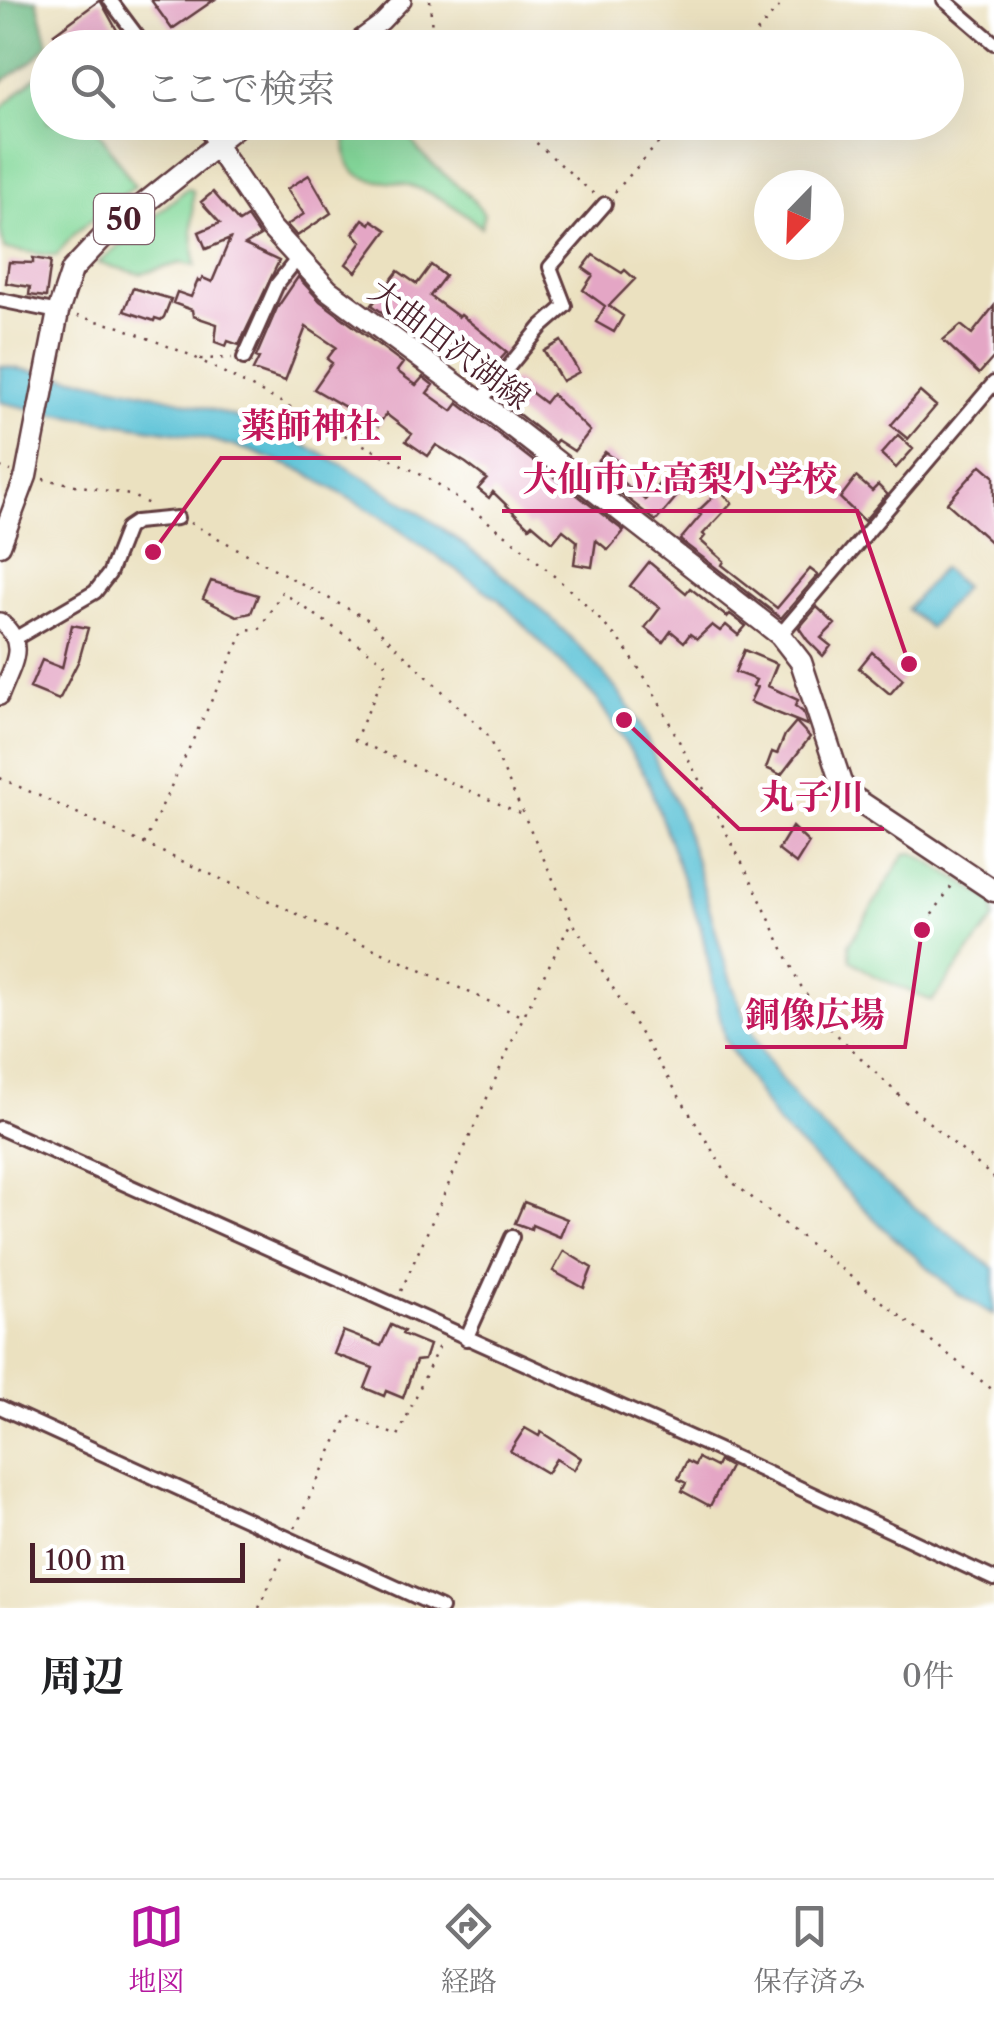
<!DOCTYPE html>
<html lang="ja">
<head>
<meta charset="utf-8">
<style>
	body { margin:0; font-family:"Libre Caslon Text","Noto Serif JP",serif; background:#f2f2f2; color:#202124 }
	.compass { position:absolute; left:754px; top:170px; width:90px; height:90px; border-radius:50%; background:#fff; box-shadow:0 10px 40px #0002; rotate:203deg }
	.scale { position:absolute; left:30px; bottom:25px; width:215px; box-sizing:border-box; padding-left:10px; border:5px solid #4a1f2b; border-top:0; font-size:28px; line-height:35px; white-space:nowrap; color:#4a1f2b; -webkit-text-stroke:8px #fff; paint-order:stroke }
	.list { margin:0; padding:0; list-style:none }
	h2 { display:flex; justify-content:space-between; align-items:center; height:130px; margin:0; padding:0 40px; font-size:42px }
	h2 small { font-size:32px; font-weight:400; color:#757577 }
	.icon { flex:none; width:55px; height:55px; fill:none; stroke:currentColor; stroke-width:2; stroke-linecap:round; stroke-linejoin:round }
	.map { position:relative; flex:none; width:994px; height:1608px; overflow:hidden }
	.search { position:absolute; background:#fff; box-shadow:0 10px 40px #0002; left:30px; right:30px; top:30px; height:110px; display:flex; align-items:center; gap:25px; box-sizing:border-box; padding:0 35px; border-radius:55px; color:#757577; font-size:38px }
	.sheet { height:270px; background:#fff }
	nav { display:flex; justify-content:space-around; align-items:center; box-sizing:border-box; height:140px; border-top:2px solid #e0e0e0; background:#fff; font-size:28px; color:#757577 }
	nav a { display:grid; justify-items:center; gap:5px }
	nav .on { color:#b5179e }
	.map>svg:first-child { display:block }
</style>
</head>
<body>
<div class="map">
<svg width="994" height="1608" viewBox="0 0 994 1608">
	<rect width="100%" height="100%" fill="#fff"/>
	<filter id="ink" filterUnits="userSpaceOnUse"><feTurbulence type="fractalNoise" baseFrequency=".01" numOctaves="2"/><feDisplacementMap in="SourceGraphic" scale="20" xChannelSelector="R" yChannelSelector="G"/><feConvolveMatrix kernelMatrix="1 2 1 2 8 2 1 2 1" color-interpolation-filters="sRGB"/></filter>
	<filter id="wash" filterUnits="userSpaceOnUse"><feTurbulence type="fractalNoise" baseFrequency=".0048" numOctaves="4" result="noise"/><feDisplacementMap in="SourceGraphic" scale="40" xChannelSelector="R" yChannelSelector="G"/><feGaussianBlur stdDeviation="2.25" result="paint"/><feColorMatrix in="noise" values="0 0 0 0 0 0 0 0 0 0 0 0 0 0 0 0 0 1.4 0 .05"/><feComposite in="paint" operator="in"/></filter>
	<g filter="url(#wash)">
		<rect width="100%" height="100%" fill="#ebe1c0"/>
		<path fill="#85d99b" stroke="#687c63" stroke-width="2.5" d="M47,67L48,122L93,123L135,186L75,233L56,256L4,249L0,229V109Z
			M346,123H411C411,128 410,134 412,139C418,160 468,187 484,214L481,227C459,208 440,196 412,186C394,180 365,185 352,169C343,159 346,136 346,123Z
			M188,188L193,191L192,231L195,266L181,263L140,274L98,263Z
			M914,853L994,902V919L932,1001L874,976L851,960L849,944L905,854Z"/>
		<path fill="#6cb983" stroke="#5b6c57" stroke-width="2.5" d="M0,0H37L48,44L34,60L0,83Z"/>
		<path fill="#59c1d6" stroke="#527080" stroke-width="2.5" d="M0,366C79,378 159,392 236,417C366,459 561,601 635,716C644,730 650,748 657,764C665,782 675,800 682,819C707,887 719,961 749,1027C796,1127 910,1202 994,1269V1315L957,1293L893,1237L777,1123L725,1040L701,928L646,776L597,699L499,600L378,515L302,471L251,451L192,435L50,413L0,402Z
			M942,568L964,587L929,628L907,609Z"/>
		<g id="blocks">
			<path fill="#e4a6c5" d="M100,0L123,41L120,43L123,48H88L81,35L68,48L54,34Z
				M151,0H214L172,29Z
				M309,175L331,213L297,236L287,225L304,214L287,189Z
				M213,192L239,222L247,217L260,236L245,245L279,261L239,345L228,341L226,346L215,342L217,324L193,316L192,310L173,303L177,292L191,297L198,280L201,281L203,278L212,282L230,239L206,249L199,232L220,223L201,202Z
				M363,219L370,224L372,220L387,230L356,272L346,264L362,242L353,233Z
				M593,255L622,273L625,270L635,279L609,306L623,316L614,332L596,322L605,306L583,290L593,275L583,268Z
				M33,258L51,261L46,297L29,295L30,287L6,283L9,262L33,263Z
				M431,265L445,276L430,296L459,317L461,315L507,352L488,373L474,368L457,355L460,351L435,331L423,343L414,336L422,321L404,307L394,321L372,305L398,271L417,284Z
				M298,277L320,301L403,363L397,371L416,385L423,377L433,385L427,393L452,411L458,403L624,531L608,550L596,540L592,567L574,564L577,541L563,530L553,542L532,524L529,527L493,492L489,498L478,489L487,479L466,463L436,445L428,456L406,441L412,434L386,414L378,426L314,389L332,363L327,359L336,347L306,327L285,381L253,370L259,358L256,357L277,308Z
				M133,288L171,299L164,317L161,320L155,318L154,321L124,311Z
				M994,306V357L979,374L943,340L961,325L972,334Z
				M561,341L579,372L562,381L544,351Z
				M514,379L545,403L552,394L590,431L574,451L557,440L555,443L507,405L504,401L507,398L502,394Z
				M920,392L936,406L908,439L891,425Z
				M898,435L913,449L896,468L881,454Z
				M605,452L623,465L618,476L621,481L645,500L659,484L665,488L673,479L684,488L656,521L591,470Z
				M981,465L994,476V545L947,503Z
				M856,477L872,491L878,485L887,494L864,521L840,498Z
				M720,490L732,503L703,534L705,536L701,541L724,561L722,565L777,608L810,569L818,575L781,618L680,540L701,515L697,512Z
				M649,562L686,593L690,588L727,617L730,614L746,626L738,635L726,625L720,631L712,625L697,639L690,634L684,642L671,631L663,642L645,628L660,608L630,586Z
				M211,581L258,595L251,613L237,616L203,599Z
				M817,607L835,624L821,638L831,646L823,656L808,641L799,628Z
				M72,625L88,628L79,660L59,700L30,688L42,660L62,668Z
				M744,650L777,664L768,686L798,700L795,706L803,712L807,725L750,702L757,687L753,686L756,680L735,672Z
				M872,652L903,679L890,694L859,668Z
				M796,722L810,737L781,775L766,768L772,752L777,754L785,735Z
				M792,827L809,843L796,864L778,850Z
				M524,1202L567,1219L560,1237L532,1225L531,1229L515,1223Z
				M564,1251L592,1268L584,1288L553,1271Z
				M391,1325L404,1331L402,1334L429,1345L424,1360L416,1361L403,1398L386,1391L384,1396L365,1388L373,1368L334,1354L343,1331L381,1346Z
				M525,1428L539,1436L541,1432L581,1458L574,1470L556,1459L547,1473L510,1451Z
				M698,1458L716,1467L719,1461L730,1467L710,1506L682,1491L686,1483L678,1479L687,1461L695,1465Z"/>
		</g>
	</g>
	<g filter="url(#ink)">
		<use href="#blocks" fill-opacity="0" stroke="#623c41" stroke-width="2.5"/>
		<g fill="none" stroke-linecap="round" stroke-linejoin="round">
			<g stroke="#623c41" stroke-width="18">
				<path id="minor" d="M110,0L146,48
					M944,0L994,43
					M201,122L216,146
					M0,300L58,312
					M244,358L277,284L298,258
					M480,402L541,327L565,306L550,267L605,204
					M780,635L994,383
					M16,638L95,592L109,574L127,528L136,522L177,518
					M0,1128L716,1449L994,1579
					M466,1339L512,1237
					M0,1407L441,1608"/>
			</g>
			<g stroke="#623c41" stroke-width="20">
				<path id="tertiary" d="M347,48L382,22L403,0
					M216,146L246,122
					M0,621C30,645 11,667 0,697"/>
			</g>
			<g stroke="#623c41" stroke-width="25">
				<path id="primary" d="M0,545L26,476L58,312L72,270L104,236L216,146L271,228L328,290L480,402L780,635L801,662L841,783L853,797L994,891"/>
			</g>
			<path stroke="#623c41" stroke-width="2.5" stroke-dasharray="2.5 8" stroke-linecap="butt" d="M430,0L433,48
				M743,48L785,0
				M513,122L595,195
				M615,192L677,122
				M77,316L120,327L190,355L435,482L519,545L579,598L621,642L650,685L753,884L799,983L827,1025L911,1107L994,1178
				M200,359L232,358
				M0,467L11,471
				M43,479L130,495L151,505
				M190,523L367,619L487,734L572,921L731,1181L994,1391
				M0,778L523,1017
				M144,844L245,629L259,630L282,592L384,662L387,669L355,740L522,814
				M920,932L953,884
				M401,1291L523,1017L571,922
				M295,1528L348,1416L398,1436L441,1341
				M259,1608L284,1553"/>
			<use href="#minor" stroke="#fff" stroke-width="12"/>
			<use href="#tertiary" stroke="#fff" stroke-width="15"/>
			<use href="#primary" stroke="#fff" stroke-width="20"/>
		</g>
	</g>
	<g text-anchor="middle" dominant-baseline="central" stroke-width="9" stroke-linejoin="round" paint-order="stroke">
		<rect fill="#fff" stroke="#80626b" stroke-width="2.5" x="94" y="194" width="60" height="50" rx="8"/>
		<g font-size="30" font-weight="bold" fill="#4a1f2b">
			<text x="124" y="219">50</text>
		</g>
		<g font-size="32" fill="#4a1f2b" stroke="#fff">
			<text transform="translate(450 344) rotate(37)">大曲田沢湖線</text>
		</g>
	</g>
	<path fill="none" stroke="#c2185b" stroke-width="4" d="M153 552L221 458H401M909 664L857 511H502M624 720L739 829H884M922 930L905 1047H725"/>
	<g fill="#c2185b" stroke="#fff" stroke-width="4">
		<circle cx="153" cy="552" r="10"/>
		<circle cx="909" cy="664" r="10"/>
		<circle cx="624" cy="720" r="10"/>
		<circle cx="922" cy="930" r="10"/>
	</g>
	<g font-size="35" text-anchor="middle" font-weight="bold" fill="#c2185b" stroke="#fff" stroke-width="9" stroke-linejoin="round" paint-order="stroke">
		<text x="311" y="438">薬師神社</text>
		<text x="680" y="491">大仙市立高梨小学校</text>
		<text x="812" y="809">丸子川</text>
		<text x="815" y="1027">銅像広場</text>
	</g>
</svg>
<svg class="compass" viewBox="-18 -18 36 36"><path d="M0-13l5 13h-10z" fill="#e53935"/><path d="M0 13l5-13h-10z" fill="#757577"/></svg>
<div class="scale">100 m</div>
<div class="search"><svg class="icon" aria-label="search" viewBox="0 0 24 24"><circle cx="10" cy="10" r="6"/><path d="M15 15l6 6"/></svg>ここで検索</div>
</div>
<section class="sheet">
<h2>周辺<small>0件</small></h2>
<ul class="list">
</ul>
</section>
<nav>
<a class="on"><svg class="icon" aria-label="map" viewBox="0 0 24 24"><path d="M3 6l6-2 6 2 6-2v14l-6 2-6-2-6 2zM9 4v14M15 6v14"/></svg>地図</a>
<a><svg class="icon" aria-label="directions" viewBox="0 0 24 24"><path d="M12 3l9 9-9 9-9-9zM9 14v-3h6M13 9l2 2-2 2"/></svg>経路</a>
<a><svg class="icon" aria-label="saved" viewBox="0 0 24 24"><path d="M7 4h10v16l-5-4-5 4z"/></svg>保存済み</a>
</nav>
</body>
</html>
